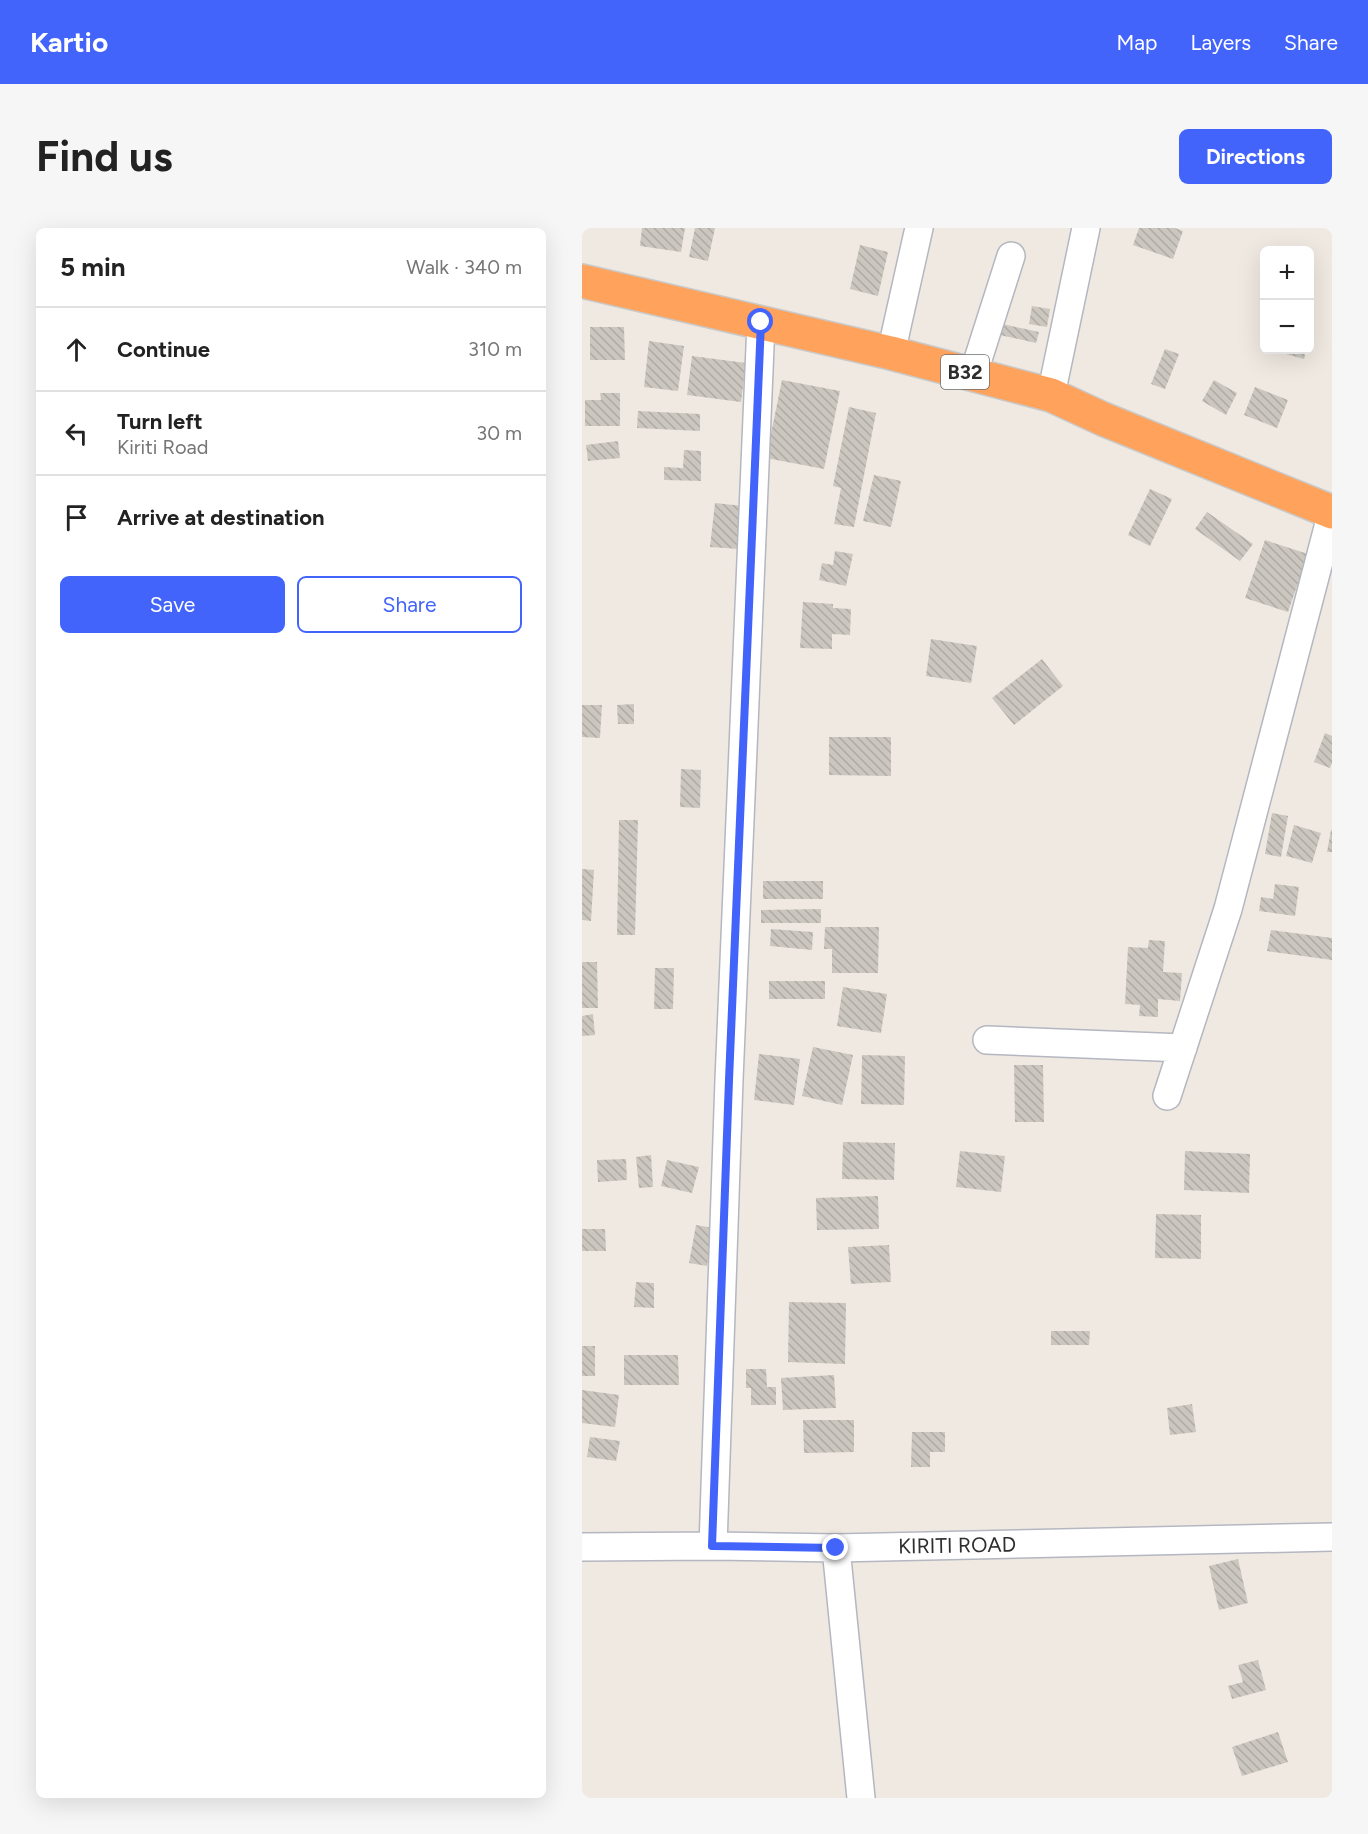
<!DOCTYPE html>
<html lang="en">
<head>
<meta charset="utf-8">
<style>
	body { margin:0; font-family:Figtree,sans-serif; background:#f6f6f6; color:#222 }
	.controls { position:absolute; right:18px; top:18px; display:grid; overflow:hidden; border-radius:9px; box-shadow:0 6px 24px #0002 }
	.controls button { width:54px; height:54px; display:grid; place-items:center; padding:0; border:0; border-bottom:2px solid #e0e0e0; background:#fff; color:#222; font:30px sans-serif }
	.stop { position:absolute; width:18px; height:18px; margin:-14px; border:4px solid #4264fb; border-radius:50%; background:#fff }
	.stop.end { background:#4264fb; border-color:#fff; box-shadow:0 2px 6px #0008 }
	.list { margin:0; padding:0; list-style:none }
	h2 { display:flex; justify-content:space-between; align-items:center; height:78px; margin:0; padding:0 24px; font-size:26px }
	h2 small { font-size:20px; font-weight:400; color:#767676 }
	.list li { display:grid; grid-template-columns:39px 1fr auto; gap:18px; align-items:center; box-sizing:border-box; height:84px; padding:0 24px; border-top:2px solid #e0e0e0 }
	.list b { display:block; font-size:22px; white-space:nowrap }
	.list p { margin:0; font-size:20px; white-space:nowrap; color:#767676 }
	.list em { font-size:20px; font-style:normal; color:#767676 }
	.actions { display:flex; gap:12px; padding:18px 24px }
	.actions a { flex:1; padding:14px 0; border:2px solid #4264fb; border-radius:9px; text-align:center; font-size:21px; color:#4264fb }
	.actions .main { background:#4264fb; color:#fff }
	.icon { flex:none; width:33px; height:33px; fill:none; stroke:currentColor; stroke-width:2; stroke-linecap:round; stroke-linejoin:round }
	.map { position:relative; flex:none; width:750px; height:1570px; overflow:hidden; border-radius:9px }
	header { display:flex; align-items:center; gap:36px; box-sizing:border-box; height:84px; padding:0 30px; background:#4264fb; color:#fff }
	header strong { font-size:28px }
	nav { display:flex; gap:33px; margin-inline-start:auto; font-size:21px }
	.intro { display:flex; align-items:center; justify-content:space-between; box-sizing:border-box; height:144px; padding:0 36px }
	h1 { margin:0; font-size:42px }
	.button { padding:15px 27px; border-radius:9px; background:#4264fb; color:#fff; font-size:21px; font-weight:700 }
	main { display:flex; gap:36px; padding:0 36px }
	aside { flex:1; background:#fff; border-radius:9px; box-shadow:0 6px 24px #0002 }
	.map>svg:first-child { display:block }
</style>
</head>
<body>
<header>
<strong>Kartio</strong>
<nav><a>Map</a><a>Layers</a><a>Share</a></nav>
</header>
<div class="intro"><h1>Find us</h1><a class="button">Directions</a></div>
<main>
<aside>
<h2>5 min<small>Walk · 340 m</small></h2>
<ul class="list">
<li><svg class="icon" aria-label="ahead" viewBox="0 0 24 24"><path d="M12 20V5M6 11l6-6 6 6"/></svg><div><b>Continue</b></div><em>310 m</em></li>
<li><svg class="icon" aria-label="left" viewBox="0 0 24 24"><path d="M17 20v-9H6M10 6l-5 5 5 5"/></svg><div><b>Turn left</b><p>Kiriti Road</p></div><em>30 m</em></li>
<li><svg class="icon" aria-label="arrive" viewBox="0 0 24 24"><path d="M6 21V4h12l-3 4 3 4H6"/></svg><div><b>Arrive at destination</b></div></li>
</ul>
<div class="actions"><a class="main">Save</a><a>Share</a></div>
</aside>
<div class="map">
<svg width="750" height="1570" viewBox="0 0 750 1570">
	<defs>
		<pattern id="building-back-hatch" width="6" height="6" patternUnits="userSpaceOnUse" patternTransform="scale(1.5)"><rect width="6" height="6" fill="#cbc7bf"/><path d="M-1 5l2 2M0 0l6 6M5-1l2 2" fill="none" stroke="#afaba4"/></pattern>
	</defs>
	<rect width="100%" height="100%" fill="#efe9e1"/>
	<path fill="url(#building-back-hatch)" d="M60,0H103L99,24L58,18Z
		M113,0H133L126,33L107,29Z
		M557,0H593L601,3L591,31L551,17Z
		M278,17L306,24L296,68L268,61Z
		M450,78L468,81L465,99L447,96Z
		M416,95L457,104L454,115L413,106Z
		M8,99H42L43,132H8Z
		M67,113L102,118L96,163L62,159Z
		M583,121L597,126L583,161L569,156Z
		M693,122H724L722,131L693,123Z
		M110,128L164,135L159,174L105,167Z
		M200,152L258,163L242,241L184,230Z
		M632,152L655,165L644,187L620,173Z
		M673,159L706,172L695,200L662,187Z
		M18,165H38V198H3V172H19Z
		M267,179L294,185L272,299L252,296L259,260L251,258Z
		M56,183L118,186V203L55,200Z
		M36,213L38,230L6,233L4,217Z
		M102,222L119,223V253L82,252V239L101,240Z
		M292,247L319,253L309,299L281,293Z
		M568,261L590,271L568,318L546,307Z
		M133,275L161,278L157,321L128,319Z
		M625,284L671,316L658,333L613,301Z
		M683,312L726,326L706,384L663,370Z
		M253,323L271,326L264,358L237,352L240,335L251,337Z
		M221,374L251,376V380L269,381L268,407L250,406V421L218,420Z
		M349,411L395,418L389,455L344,448Z
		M460,431L481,458L432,497L410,470Z
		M52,476V496H36L35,477Z
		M0,477H20L18,510L0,509Z
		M743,505L750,508V535L748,540L732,534Z
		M247,509H309V548L247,547Z
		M99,541L119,542L118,580L98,579Z
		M690,585L706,588L699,629L683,626Z
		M37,592H56L53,707H35Z
		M712,597L739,605L730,635L704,628Z
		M749,602H750V624H745Z
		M0,641L12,642L9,693L0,692Z
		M181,653H241V671H181Z
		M693,656L717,659L713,688L677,683L679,669L691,671Z
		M239,681V695H179V682Z
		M243,699H297L296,745H250V721H242Z
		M189,701L231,704L230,722L188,718Z
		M689,702L750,710V732L685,723Z
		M567,712L583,713L581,744L600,745L598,773L576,771V789L557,788L558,777L543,776L546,719L566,720Z
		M0,734H15L16,780H0Z
		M73,740H92L91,781H72Z
		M187,753H243V771H187Z
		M261,759L305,766L299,805L255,798Z
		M11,786L13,807L0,808V788Z
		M231,819L271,827L260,877L220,868Z
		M177,826L218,831L212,877L172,872Z
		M280,827L323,828L322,877L279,876Z
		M432,837H461L462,894H433Z
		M261,914L313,915L312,952L260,951Z
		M378,923L423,928L419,964L374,959Z
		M603,923L668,926L667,965L602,962Z
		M69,927L71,959L57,960L54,929Z
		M44,931L45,952L16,954L15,932Z
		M85,932L117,939L110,965L79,958Z
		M296,968L297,1001L235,1002L234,970Z
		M574,986L619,987V1031L573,1030Z
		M114,997L131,1000L125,1038L107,1035Z
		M0,1001H23L24,1023H0Z
		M307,1017L309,1054L269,1056L266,1019Z
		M54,1054L72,1055V1080L52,1079Z
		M207,1074L264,1075L263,1136L206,1134Z
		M469,1103H508L507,1117H469Z
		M0,1118H13V1148H0Z
		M42,1127H96L97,1157H42Z
		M164,1141H184L185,1159H194V1177H169V1160H164Z
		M252,1147L254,1180L201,1182L199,1150Z
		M0,1162L37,1167L33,1199L0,1195Z
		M610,1176L614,1204L588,1207L585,1180Z
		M221,1192H272V1224L222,1225Z
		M330,1204H363V1224H348V1239H329Z
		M8,1209L38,1213L34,1233L5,1229Z
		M656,1331L666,1375L637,1382L627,1338Z
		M676,1432L684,1462L650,1471L646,1458L661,1454L656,1437Z
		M696,1504L706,1534L660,1548L650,1519Z"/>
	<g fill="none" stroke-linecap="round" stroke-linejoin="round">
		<g stroke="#b4b7c1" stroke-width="30">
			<path id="minor" d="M309,125L337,0
				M391,147L429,28
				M469,167L504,0
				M405,812L601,820
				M585,868L646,681L750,284
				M131,1318L147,852L179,95
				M0,1319L131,1318L254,1320L750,1309
				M254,1320L279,1570"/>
		</g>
		<g stroke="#c9c9c9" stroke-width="36">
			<path id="highway" d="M0,53L309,125L469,167L521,191L750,284"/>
		</g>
		<use href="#minor" stroke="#fff" stroke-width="27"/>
		<use href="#highway" stroke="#ffa35c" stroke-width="33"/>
	</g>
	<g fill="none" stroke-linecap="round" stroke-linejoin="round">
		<path stroke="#4264fb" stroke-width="8" d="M179,94L147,852L130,1318L254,1320"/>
	</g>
	<g text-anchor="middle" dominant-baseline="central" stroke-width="6" stroke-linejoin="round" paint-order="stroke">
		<rect fill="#fff" stroke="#6d6d6d" stroke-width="1.5" x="359" y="127" width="48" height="34" rx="4.5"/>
		<g font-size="20" font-weight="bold" fill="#2e2e2e">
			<text x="383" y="144">B32</text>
		</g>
		<g font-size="21" fill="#2e2e2e" stroke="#fff">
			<text transform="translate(375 1317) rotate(-1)">KIRITI ROAD</text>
		</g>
	</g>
</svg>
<div class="controls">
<button>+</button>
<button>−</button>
</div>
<div class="stop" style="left:179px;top:94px"></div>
<div class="stop end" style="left:254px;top:1320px"></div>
</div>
</main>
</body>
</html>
